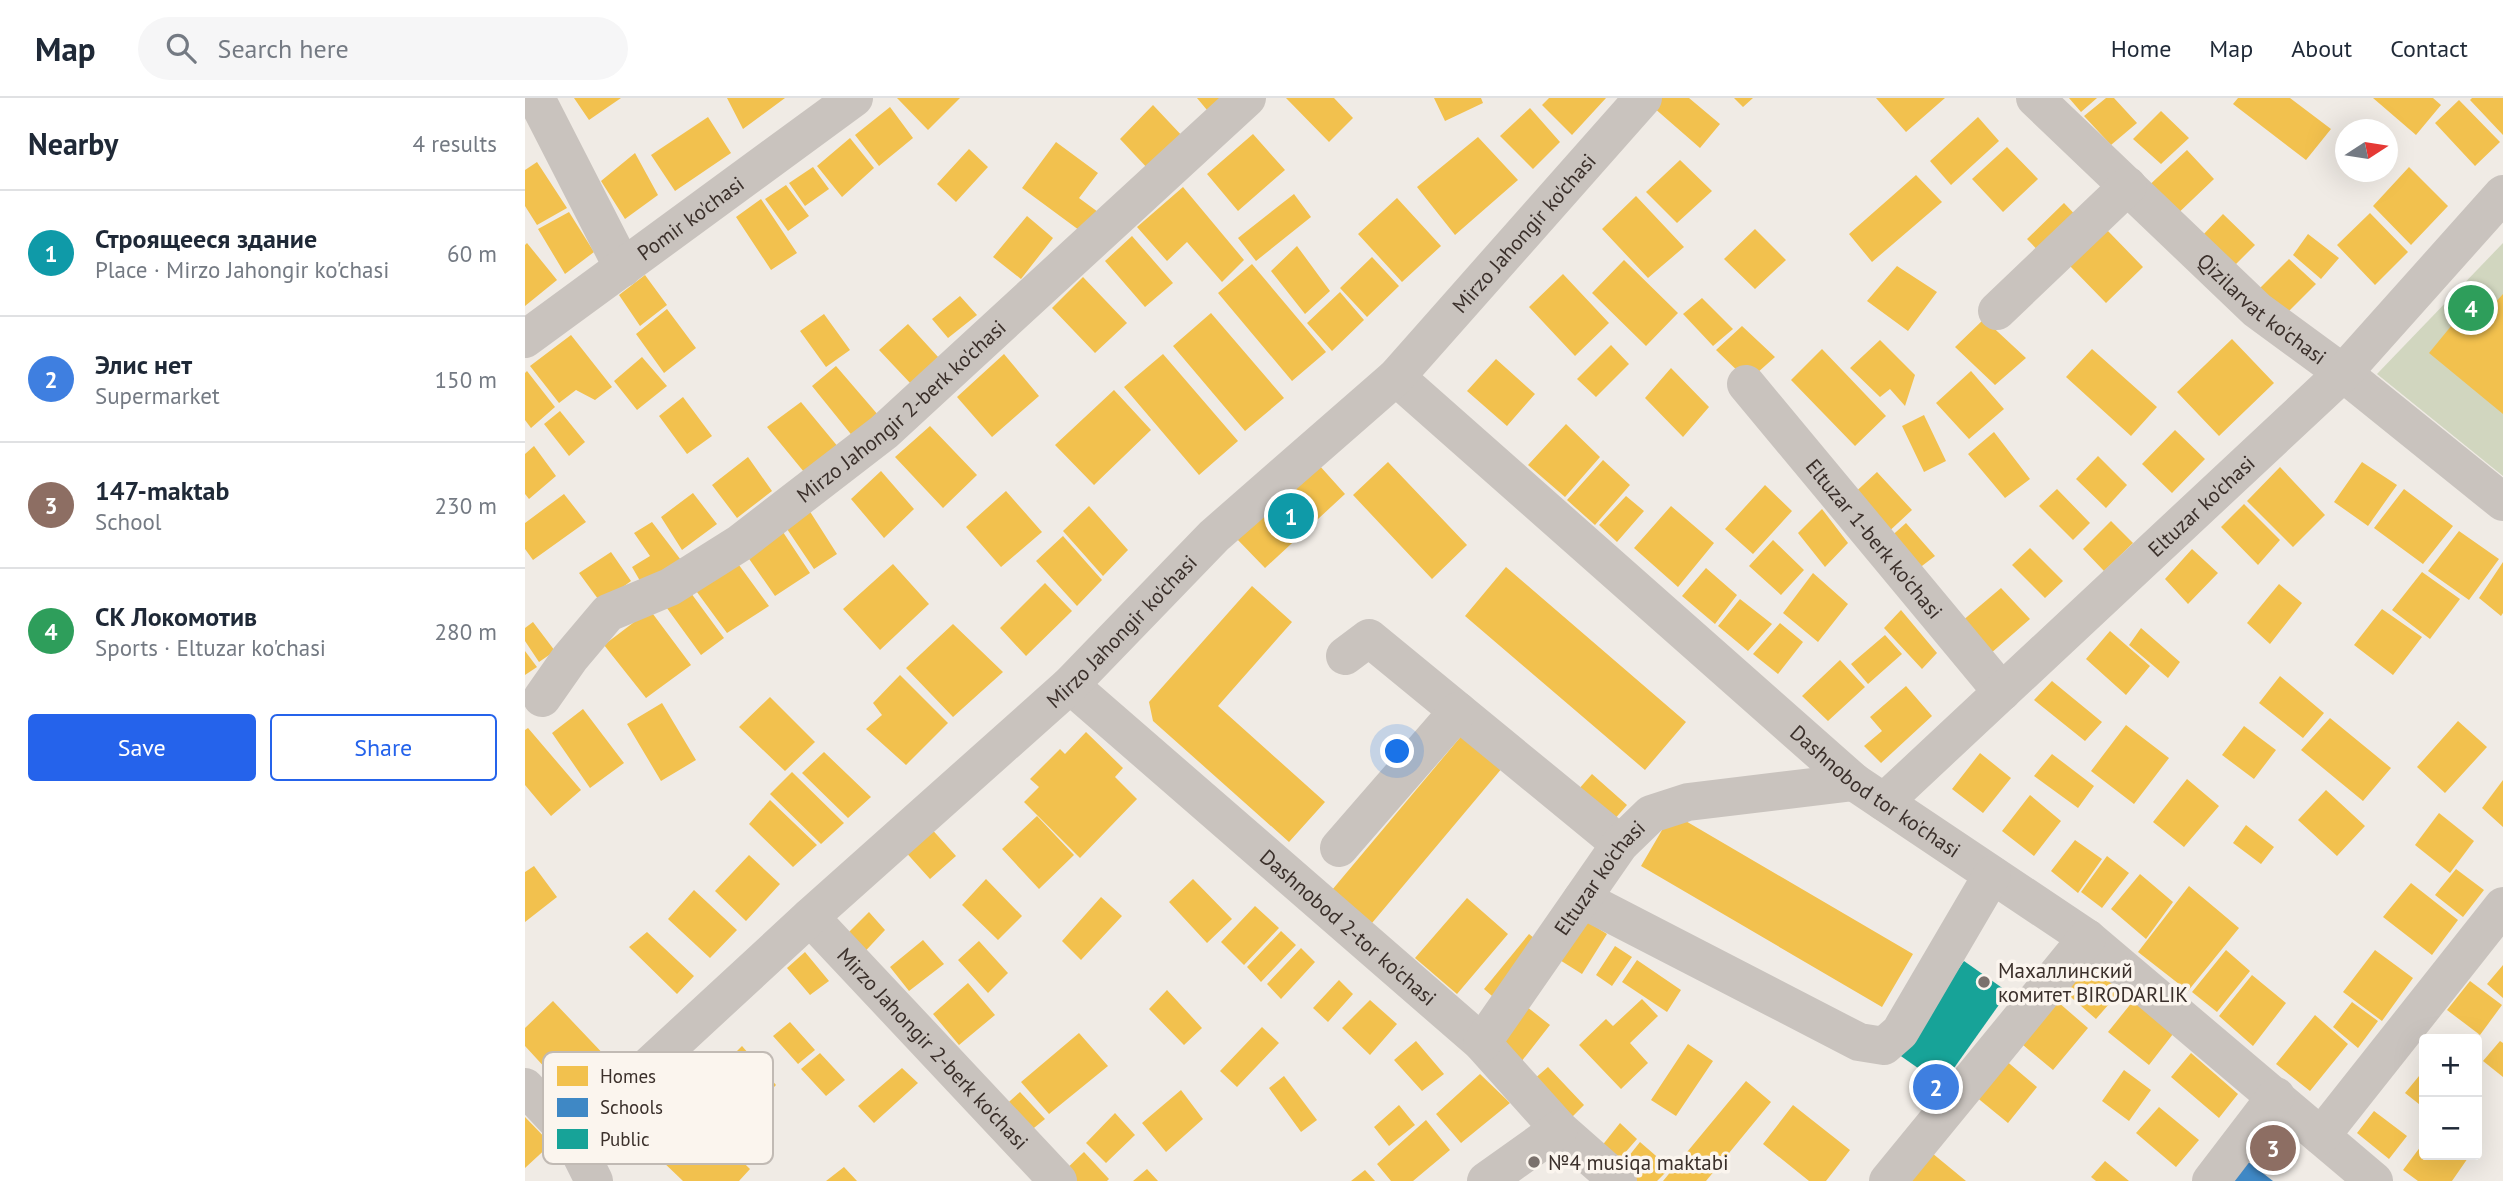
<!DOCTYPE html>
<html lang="en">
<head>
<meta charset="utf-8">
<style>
	body { margin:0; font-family:"PT Sans",sans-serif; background:#f6f6f7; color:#1f2937 }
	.controls { position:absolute; right:21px; bottom:21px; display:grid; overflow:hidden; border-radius:7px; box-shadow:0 7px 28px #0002 }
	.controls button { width:63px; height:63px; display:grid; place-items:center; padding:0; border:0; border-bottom:2px solid #e0e1e3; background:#fff; color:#1f2937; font:35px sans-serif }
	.compass { position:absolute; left:1810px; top:21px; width:63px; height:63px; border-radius:50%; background:#fff; box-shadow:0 7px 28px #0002; rotate:78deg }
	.you { position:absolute; left:873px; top:654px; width:24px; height:24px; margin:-18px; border:5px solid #fff; border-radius:50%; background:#1a73e8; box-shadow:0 0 0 10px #1a73e833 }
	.badge { display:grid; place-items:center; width:46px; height:46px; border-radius:50%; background:#2563eb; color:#fff; font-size:23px; font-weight:700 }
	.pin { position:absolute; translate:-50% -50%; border:4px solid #fff; box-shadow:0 2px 7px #0006 }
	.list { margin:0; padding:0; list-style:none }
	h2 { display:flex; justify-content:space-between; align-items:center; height:91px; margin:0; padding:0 28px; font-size:30px }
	h2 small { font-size:23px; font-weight:400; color:#747a83 }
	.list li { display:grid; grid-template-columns:46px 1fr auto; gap:21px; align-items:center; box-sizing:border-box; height:126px; padding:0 28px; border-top:2px solid #e0e1e3 }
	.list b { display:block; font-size:26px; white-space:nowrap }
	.list p { margin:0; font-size:23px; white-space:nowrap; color:#747a83 }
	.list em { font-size:23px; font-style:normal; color:#747a83 }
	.actions { display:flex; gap:14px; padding:21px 28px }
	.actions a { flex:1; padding:16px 0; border:2px solid #2563eb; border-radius:7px; text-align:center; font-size:24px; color:#2563eb }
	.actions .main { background:#2563eb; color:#fff }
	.icon { flex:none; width:38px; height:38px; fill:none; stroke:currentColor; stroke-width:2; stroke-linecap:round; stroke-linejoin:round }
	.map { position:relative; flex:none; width:1978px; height:1083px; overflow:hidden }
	header { display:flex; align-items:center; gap:42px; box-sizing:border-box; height:98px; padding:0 35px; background:#fff; border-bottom:2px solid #e0e1e3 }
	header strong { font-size:33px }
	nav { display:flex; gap:38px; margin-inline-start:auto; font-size:24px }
	.search { width:490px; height:63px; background:#f6f6f7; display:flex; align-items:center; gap:18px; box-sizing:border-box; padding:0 24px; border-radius:38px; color:#747a83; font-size:26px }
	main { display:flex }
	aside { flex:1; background:#fff }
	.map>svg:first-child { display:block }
</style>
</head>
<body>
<header>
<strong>Map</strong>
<div class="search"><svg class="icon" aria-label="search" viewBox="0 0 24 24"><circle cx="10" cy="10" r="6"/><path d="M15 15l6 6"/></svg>Search here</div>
<nav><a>Home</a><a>Map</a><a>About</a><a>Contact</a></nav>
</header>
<main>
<aside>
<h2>Nearby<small>4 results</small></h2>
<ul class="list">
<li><span class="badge" style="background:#0f9aa8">1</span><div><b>Строящееся здание</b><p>Place · Mirzo Jahongir ko'chasi</p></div><em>60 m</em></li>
<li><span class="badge" style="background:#3f7fe0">2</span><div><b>Элис нет</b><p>Supermarket</p></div><em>150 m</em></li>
<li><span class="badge" style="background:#8d6e63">3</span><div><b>147-maktab</b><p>School</p></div><em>230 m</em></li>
<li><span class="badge" style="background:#2e9e5b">4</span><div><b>СК Локомотив</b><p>Sports · Eltuzar ko'chasi</p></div><em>280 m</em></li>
</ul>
<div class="actions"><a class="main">Save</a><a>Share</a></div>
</aside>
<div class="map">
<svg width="1978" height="1083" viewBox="0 0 1978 1083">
	<rect width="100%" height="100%" fill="#f0ebe5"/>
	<path fill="#d1d6bf" d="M1978,145V378L1852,276Z"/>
	<path fill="#f2c14e" d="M49,0H96L64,22Z
		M202,0H260L218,31Z
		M372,0H435L403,32Z
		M672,0H707L687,18Z
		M761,0H809L828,20L804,44Z
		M909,0H956L958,5L920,23Z
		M1024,0H1081L1047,37L1017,7Z
		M1135,0H1164L1195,26L1175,50L1128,9Z
		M1209,0H1228L1218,9Z
		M1351,0H1420L1381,34Z
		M1544,0H1572L1556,14Z
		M1581,0H1589L1612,25L1586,47L1559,18Z
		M1713,0H1765L1806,31L1781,62L1708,6Z
		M1848,0H1908L1916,7L1891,37Z
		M1947,0H1978V37L1945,2Z
		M1934,2L1975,44L1950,68L1910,25Z
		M628,7L660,41L625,73L595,41Z
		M365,9L388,40L354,68L330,37Z
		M1005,10L1035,44L1008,71L975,38Z
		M1636,13L1664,40L1636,66L1608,41Z
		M183,19L206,55L150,93L126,57Z
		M1453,19L1474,43L1426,87L1405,63Z
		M728,36L760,72L713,113L682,76Z
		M953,39L993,82L930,137L892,89Z
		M325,40L349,70L317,99L292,68Z
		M531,44L573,75L554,100L573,114L558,135L497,90Z
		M1482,49L1513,81L1478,114L1447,81Z
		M444,51L463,69L431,104L412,86Z
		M1662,52L1689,81L1646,122L1618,93Z
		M110,55L133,97L100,121L76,83Z
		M1155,62L1187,93L1152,125L1121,94Z
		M12,64L42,110L12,127L0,108V72Z
		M288,69L304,91L280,108L264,85Z
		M1884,69L1923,108L1886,147L1848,108Z
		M1391,77L1417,104L1347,164L1324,136Z
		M261,87L284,118L263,133L240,101Z
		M658,89L719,162L697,184L662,144L642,163L612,129Z
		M769,96L786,119L731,163L713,140Z
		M1111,98L1159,149L1123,180L1077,131Z
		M872,100L916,148L877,184L833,136Z
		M236,101L272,155L246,172L211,119Z
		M1539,105L1558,125L1521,161L1502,141Z
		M44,114L69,154L40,176L13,131Z
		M1845,115L1883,154L1850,187L1812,147Z
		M1698,116L1730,147L1706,171L1675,140Z
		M502,118L528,140L496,181L468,159Z
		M1230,131L1261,162L1230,191L1199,161Z
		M1582,132L1618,169L1581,205L1545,168Z
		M1783,136L1814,160L1796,181L1768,157Z
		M607,138L648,185L620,209L580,163Z
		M2,145L32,182L0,208V147Z
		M772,148L805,193L780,216L746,173Z
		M847,159L874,188L842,219L815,190Z
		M1764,161L1791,186L1757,220L1729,196Z
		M1099,162L1153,215L1121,248L1067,195Z
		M727,166L801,254L767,283L693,195Z
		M1372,168L1412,194L1383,233L1342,203Z
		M1038,176L1084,225L1050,258L1004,209Z
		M120,177L142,207L115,228L94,197Z
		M558,179L602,225L570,255L527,210Z
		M815,194L839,222L807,253L782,225Z
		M1954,194L1969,206L1978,196V316L1904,255Z
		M435,198L452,217L423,240L407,221Z
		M1177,200L1208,231L1188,248L1158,216Z
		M142,211L171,250L139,275L111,236Z
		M686,215L759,300L720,333L648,248Z
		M299,216L325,252L301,269L275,233Z
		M1459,221L1501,260L1470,287L1430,249Z
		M383,226L414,260L386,286L354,252Z
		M1217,228L1250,259L1223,283L1191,252Z
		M46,237L87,289L70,302L51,292L34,305L5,268Z
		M1707,241L1749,285L1694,338L1652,294Z
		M1355,242L1390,277L1380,308L1365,291L1355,299L1325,270Z
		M1086,247L1104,266L1071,299L1052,281Z
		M1297,251L1361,318L1330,348L1266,282Z
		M1567,251L1632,309L1606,338L1541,279Z
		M479,256L514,298L467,339L432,299Z
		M638,256L713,343L674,377L599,289Z
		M117,259L142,288L112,312L89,283Z
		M971,261L1010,296L982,328L942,293Z
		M311,268L354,318L329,340L287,288Z
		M1146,270L1184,309L1158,339L1120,300Z
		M2,273L30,309L6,330L0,322V275Z
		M1446,273L1479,311L1444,341L1411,305Z
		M589,292L626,332L569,387L530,347Z
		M158,299L187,338L162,356L134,318Z
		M276,304L314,350L279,374L242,329Z
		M35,313L60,344L44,358L19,326Z
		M1399,317L1421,363L1399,374L1377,328Z
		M1041,326L1075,359L1040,399L1003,367Z
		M405,328L452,377L418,410L370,359Z
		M1650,332L1680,361L1647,395L1617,366Z
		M1469,334L1505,381L1480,400L1443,356Z
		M9,348L31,378L4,401L0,396V356Z
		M1573,358L1602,387L1581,410L1551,381Z
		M223,359L247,393L212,420L187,387Z
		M1078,362L1105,387L1070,427L1042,402Z
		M863,364L942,447L907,481L828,397Z
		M1837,364L1872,387L1843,428L1809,404Z
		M794,367L820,396L740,470L711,440Z
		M1755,369L1800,417L1768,449L1722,403Z
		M356,373L389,411L359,440L326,401Z
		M1352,374L1387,412L1359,438L1324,400Z
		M1240,387L1267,413L1228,456L1200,431Z
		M1532,391L1565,425L1548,442L1514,408Z
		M1879,391L1928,428L1898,466L1849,430Z
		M481,393L517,434L476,469L441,429Z
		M168,395L192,426L157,452L136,419Z
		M39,396L61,424L8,462L0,451V425Z
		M1101,398L1119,413L1092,444L1074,427Z
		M1719,406L1755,442L1733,467L1696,429Z
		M564,408L603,452L578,478L538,433Z
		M1146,408L1189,445L1153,489L1109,450Z
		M1297,411L1323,445L1300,469L1273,435Z
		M284,412L312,456L289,471L260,428Z
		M1586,423L1608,445L1579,473L1558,451Z
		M127,424L159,466L118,488L107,469L125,458L109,435Z
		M1381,425L1410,458L1389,474L1362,442Z
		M256,431L285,475L250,498L220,455Z
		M1934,433L1974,461L1944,502L1903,473Z
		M538,438L577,482L552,508L511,463Z
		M1248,442L1279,472L1256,497L1224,468Z
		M1505,450L1538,483L1520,500L1487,467Z
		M1667,451L1693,475L1663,506L1640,481Z
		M86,454L106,483L76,505L54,475Z
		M211,463L244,508L202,535L169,490Z
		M1978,464V515L1976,518L1954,500Z
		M368,466L404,506L355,552L318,511Z
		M981,469L1161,624L1120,672L940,518Z
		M1181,470L1212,497L1190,526L1157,498Z
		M1897,474L1935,501L1905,541L1867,512Z
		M1288,475L1323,506L1293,544L1258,515Z
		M520,485L547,513L501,558L475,530Z
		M1754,486L1777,505L1745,546L1722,525Z
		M727,488L767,524L693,608L800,704L764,744L628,623L624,604Z
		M1476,490L1505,521L1465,556L1436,524Z
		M163,491L199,540L176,557L139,506Z
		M1215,501L1247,526L1223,553L1193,528Z
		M1857,511L1897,539L1868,577L1829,547Z
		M125,512L166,567L121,600L79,547Z
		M1376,512L1412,555L1397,571L1359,530Z
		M8,524L30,553L14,564L0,543V530Z
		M1255,525L1278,544L1253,576L1228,556Z
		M428,526L478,574L428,619L381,570Z
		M1616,530L1655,564L1643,580L1604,547Z
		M1585,533L1625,568L1601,597L1561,561Z
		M1360,537L1377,556L1343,586L1326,566Z
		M0,553L12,569L0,577Z
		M1315,562L1340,589L1303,623L1277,598Z
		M375,577L423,625L381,667L341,631L357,617L348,605Z
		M1755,578L1799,615L1778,640L1734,605Z
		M1527,583L1577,624L1560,643L1509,602Z
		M1381,588L1407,618L1356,665L1339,648L1357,633L1345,619Z
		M245,599L290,644L260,673L214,629Z
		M137,605L171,662L136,683L102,626Z
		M58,611L99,665L65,690L27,635Z
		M1805,620L1866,670L1838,703L1776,652Z
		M1933,623L1962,649L1920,695L1892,669Z
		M1601,627L1644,660L1609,706L1566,673Z
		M1719,628L1751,652L1729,681L1697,657Z
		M3,630L56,692L26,718L0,687V632Z
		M561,634L598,670L590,679L612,701L555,760L499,704L514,689L505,681L535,651L540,656Z
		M938,636L978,669L847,825L807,792Z
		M299,654L346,699L323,720L277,675Z
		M1455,655L1486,680L1458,715L1427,691Z
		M1527,656L1569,688L1553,710L1509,678Z
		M267,674L319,725L296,746L245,696Z
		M1067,676L1102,707L1088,723L1053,692Z
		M1662,681L1694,708L1659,749L1628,724Z
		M1978,682V729L1957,710Z
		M1801,692L1840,728L1812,758L1773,722Z
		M1505,697L1536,723L1509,758L1477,733Z
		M245,702L292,747L268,769L224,726Z
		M1147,715L1388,856L1357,909L1116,768Z
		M1914,715L1949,743L1925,775L1890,747Z
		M512,718L549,757L514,791L477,751Z
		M403,727L431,758L405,781L377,750Z
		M1721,727L1749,749L1736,766L1708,745Z
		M1550,742L1577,761L1553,795L1526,773Z
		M224,757L255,786L221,823L190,793Z
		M1582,758L1604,775L1577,810L1556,794Z
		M9,768L32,799L0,824V774Z
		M1931,771L1959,792L1938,819L1910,797Z
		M1615,776L1648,804L1621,841L1586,811Z
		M461,781L497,818L473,842L437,807Z
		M668,781L707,821L682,845L644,804Z
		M1886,785L1933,822L1907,857L1858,819Z
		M1664,788L1714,830L1663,893L1613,854Z
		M169,792L212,832L185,860L143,821Z
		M576,799L597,818L556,862L537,843Z
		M942,800L983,836L932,896L890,860Z
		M730,808L754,830L719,867L696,844Z
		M344,814L360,832L333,861L315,843Z
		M1055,819L1082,836L1057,876L1030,859Z
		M756,833L771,847L736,884L722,869Z
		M122,834L169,878L152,896L104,849Z
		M1004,836L1020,849L974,904L959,891Z
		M398,842L419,866L384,893L365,869Z
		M454,843L483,875L463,895L433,862Z
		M1090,848L1107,859L1087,888L1071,877Z
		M776,850L790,864L756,901L742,886Z
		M1701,852L1725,873L1692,914L1667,894Z
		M1850,852L1888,880L1857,923L1818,894Z
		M280,854L304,883L285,897L262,870Z
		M1112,862L1156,892L1142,914L1097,884Z
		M1565,863L1597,891L1571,921L1540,894Z
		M1978,867V900L1962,886Z
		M1727,877L1761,905L1728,948L1694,918Z
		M814,882L828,896L803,924L788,910Z
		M1945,883L1977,907L1955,937L1922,912Z
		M443,885L470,917L434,947L408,916Z
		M642,892L677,930L659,947L624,911Z
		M1526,898L1563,930L1528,972L1492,942Z
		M1117,901L1133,918L1105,945L1123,965L1096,991L1054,947L1081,921L1088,928Z
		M845,902L872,926L845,957L817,930Z
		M28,903L84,962L46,998L0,948V930Z
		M1608,903L1648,936L1624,967L1583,934Z
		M1827,904L1853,923L1833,950L1808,929Z
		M997,905L1025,927L996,964L970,938Z
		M1790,917L1823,946L1785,993L1751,966Z
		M265,924L290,952L273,966L248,938Z
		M737,929L754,945L712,989L695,973Z
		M554,935L583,968L524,1016L496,984Z
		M891,943L919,976L897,993L869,962Z
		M1975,943L1978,945V979L1958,963Z
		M1163,946L1188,963L1151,1018L1126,1002Z
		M217,948L251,987L230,1008L196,969Z
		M295,955L320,982L301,998L276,971Z
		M1666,955L1713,996L1694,1020L1646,979Z
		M1479,961L1512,989L1483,1025L1450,998Z
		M1023,969L1059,1007L1046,1020L1008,982Z
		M377,970L393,985L349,1025L333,1008Z
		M1599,972L1626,992L1604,1023L1577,1003Z
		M1899,972V1010L1880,995Z
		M955,976L985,1005L936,1045L911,1016Z
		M759,978L792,1022L776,1034L744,990Z
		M1221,983L1246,1004L1181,1083H1138Z
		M656,992L678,1021L641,1054L617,1025Z
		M495,994L520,1021L499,1038L475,1012Z
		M874,1007L890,1027L864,1048L849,1029Z
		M1268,1007L1325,1052L1301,1083H1284L1238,1046Z
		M1634,1009L1674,1042L1651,1069L1611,1035Z
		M1849,1013L1882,1038L1864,1061L1832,1035Z
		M590,1015L610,1037L581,1065L561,1045Z
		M0,1019L26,1046L0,1070Z
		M901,1022L925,1052L888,1083H866L852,1066Z
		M1095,1025L1112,1041L1092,1064L1076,1049Z
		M193,1040L225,1071L214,1083H158L135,1061L152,1044L171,1063Z
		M1115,1044L1145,1070L1132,1083H1112L1096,1068Z
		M1899,1044V1057H1945L1927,1083H1893L1878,1072Z
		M559,1054L584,1081L582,1083H544L537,1075Z
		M1407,1055L1441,1083H1385Z
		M1580,1063L1604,1083H1571L1566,1079Z
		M319,1069L332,1083H301Z
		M622,1071L633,1083H608Z
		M840,1072L850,1083H826Z"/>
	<path fill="#3f88c5" d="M1713,1056L1748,1083H1692Z"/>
	<path fill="#17a398" d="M1439,863L1483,894L1417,987L1373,956Z"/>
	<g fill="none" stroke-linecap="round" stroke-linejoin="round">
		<g stroke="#c9c3be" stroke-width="38">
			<path d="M11,0L98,170"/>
			<path id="s1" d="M1510,0L1732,212L1818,275L1978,404"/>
			<path d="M1472,213L1603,88"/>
			<path id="s2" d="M0,241L329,0"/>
			<path id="s3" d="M871,279L1329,684L1562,840L1849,1083"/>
			<path id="s4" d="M1221,286L1477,594"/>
			<path d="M820,558L844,540L1095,746"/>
			<path id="s5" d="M545,587L957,945L1034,1031L1093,1083"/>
			<path id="s6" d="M17,600L45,560L83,515L145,489L215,445L359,334L722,0"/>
			<path id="s7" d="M1359,704L1818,275L1978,96"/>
			<path d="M814,750L933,613"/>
			<path d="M1057,801L1334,944L1359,948L1375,934L1467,777"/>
			<path id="s8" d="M285,819L533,1083"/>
			<path id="s9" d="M957,945L1095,746L1126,716L1163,704L1329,684"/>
			<path d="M0,989L47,1039L69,1083"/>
			<path d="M1796,1038L1978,808"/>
			<path id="s10" d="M47,1039L285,819L545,587L689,438L871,279L1118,0"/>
			<path d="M961,1083L1034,1031"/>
			<path d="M1363,1083L1562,840"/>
			<path d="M1686,1083L1751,998"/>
		</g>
	</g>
	<g fill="#7a716c" stroke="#fbf5ee" stroke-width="2.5">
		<circle cx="1459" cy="884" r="7"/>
		<circle cx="1009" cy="1064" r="7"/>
	</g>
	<g text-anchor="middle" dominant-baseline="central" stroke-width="7" stroke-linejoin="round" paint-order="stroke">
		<g font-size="21" fill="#3b302b" stroke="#fbf5ee">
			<text stroke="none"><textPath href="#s2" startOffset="205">Pomir ko'chasi</textPath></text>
			<text stroke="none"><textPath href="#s10" startOffset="1314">Mirzo Jahongir ko'chasi</textPath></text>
			<text stroke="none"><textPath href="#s1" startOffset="310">Qizilarvat ko'chasi</textPath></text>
			<text stroke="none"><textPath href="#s6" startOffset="466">Mirzo Jahongir 2-berk ko'chasi</textPath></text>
			<text stroke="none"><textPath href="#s7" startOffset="434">Eltuzar ko'chasi</textPath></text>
			<text stroke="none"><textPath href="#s4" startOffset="201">Eltuzar 1-berk ko'chasi</textPath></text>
			<text stroke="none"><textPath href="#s10" startOffset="747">Mirzo Jahongir ko'chasi</textPath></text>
			<text stroke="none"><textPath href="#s3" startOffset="634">Dashnobod tor ko'chasi</textPath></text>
			<text stroke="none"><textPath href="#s9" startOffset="203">Eltuzar ko'chasi</textPath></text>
			<text stroke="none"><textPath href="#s5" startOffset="369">Dashnobod 2-tor ko'chasi</textPath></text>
			<text stroke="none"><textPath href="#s8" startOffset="180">Mirzo Jahongir 2-berk ko'chasi</textPath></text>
		</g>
		<g font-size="21" fill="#3b302b" stroke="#fbf5ee" text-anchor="start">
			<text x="1473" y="872">Махаллинский<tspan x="1473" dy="24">комитет BIRODARLIK</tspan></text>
			<text x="1023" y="1064">№4 musiqa maktabi</text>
		</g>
	</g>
	<rect x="18" y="954" width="230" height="112" rx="10" fill="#fbf5ee" stroke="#c1bab4" stroke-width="2"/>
	<rect x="32" y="968" width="31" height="20" fill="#f2c14e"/>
	<rect x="32" y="1000" width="31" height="19" fill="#3f88c5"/>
	<rect x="32" y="1031" width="31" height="20" fill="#17a398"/>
	<g font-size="19" fill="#3b302b">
		<text x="75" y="985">Homes</text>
		<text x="75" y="1016">Schools</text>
		<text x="75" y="1048">Public</text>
	</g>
</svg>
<div class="controls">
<button>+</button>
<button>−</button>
</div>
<svg class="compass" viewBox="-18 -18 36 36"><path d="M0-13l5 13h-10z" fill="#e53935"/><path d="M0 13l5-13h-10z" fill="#747a83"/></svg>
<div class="you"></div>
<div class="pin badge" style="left:766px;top:418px;background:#0f9aa8">1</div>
<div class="pin badge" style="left:1411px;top:989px;background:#3f7fe0">2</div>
<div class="pin badge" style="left:1748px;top:1050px;background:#8d6e63">3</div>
<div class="pin badge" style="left:1946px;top:210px;background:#2e9e5b">4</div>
</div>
</main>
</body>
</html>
